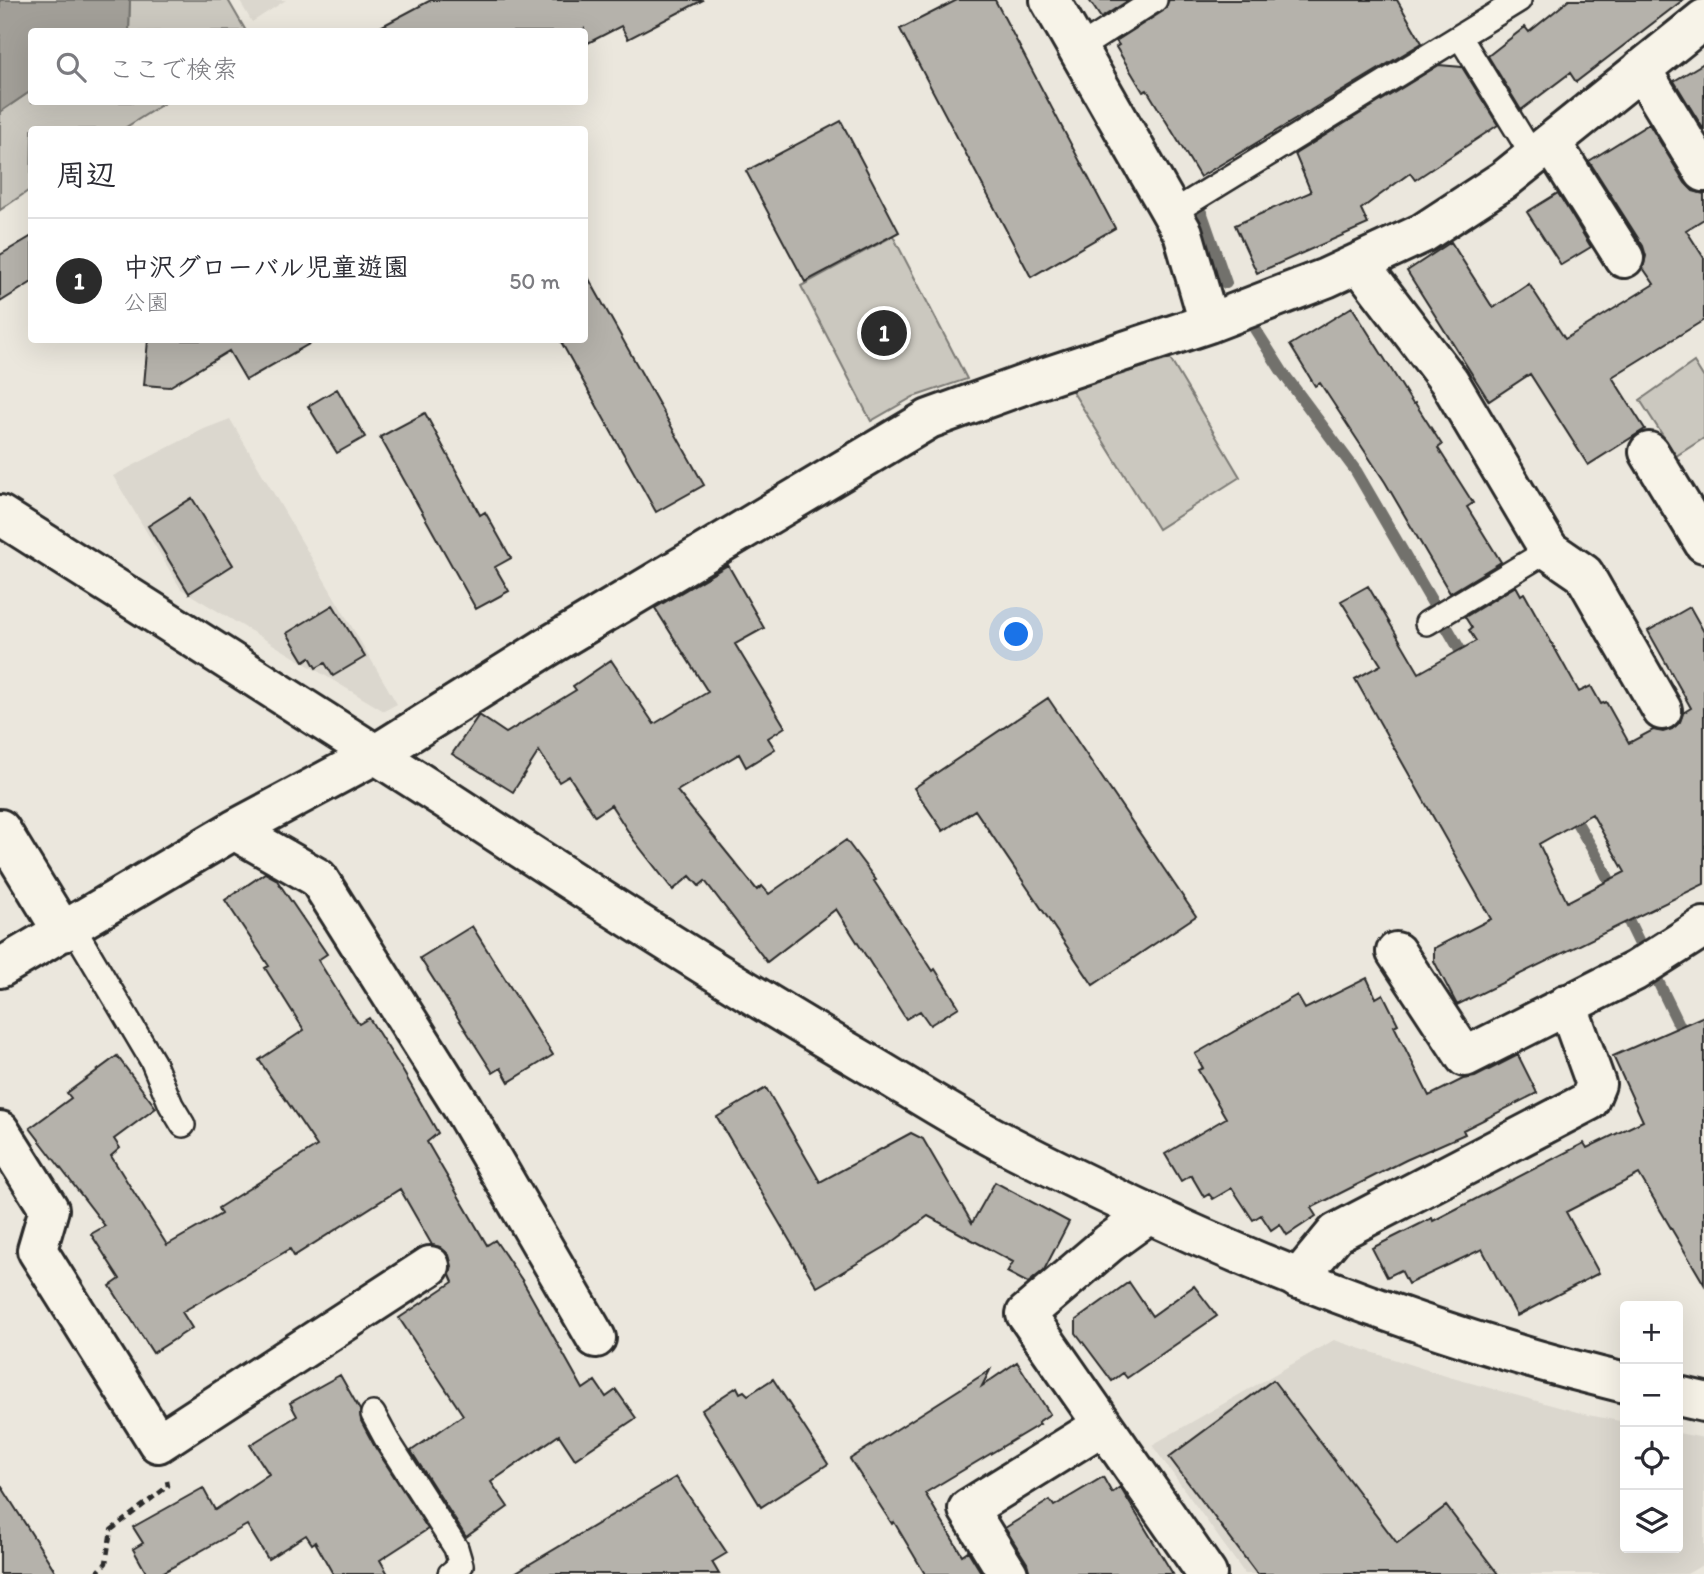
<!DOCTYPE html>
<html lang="ja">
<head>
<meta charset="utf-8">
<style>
	body { margin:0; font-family:Itim,"Klee One",sans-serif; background:#f2f2f3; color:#2b2b33 }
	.controls { position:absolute; right:21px; bottom:21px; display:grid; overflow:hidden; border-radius:7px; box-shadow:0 7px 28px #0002 }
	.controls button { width:63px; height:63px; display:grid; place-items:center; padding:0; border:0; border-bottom:2px solid #e1e1e2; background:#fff; color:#2b2b33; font:35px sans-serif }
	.you { position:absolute; left:1017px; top:635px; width:24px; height:24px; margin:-18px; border:5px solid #fff; border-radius:50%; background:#1a73e8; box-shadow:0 0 0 10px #1a73e833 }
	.badge { display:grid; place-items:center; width:46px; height:46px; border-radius:50%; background:#2b2b2b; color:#fff; font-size:23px; font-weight:700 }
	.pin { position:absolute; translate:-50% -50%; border:4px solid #fff; box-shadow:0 2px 7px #0006 }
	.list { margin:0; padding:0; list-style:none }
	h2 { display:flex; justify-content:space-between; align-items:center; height:91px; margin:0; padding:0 28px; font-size:30px }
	h2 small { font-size:23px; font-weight:400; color:#7c7c81 }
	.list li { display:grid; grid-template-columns:46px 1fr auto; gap:21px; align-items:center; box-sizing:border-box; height:126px; padding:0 28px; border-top:2px solid #e1e1e2 }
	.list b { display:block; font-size:26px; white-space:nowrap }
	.list p { margin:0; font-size:23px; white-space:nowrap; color:#7c7c81 }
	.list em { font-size:23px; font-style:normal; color:#7c7c81 }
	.icon { flex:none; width:38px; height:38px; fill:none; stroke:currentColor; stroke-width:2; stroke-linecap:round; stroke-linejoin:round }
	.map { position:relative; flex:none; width:1704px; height:1574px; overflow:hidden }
	.search { position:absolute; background:#fff; box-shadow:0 7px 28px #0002; left:28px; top:28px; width:560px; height:77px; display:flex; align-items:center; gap:18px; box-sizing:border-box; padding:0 24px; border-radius:7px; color:#7c7c81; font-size:26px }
	.panel { position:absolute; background:#fff; box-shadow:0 7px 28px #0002; left:28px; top:126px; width:560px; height:217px; border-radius:7px }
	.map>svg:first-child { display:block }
</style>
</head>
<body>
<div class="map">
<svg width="1704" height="1574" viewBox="0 0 1704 1574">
	<rect width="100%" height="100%" fill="#ebe7dd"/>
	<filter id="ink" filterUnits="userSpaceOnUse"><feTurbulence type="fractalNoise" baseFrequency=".0143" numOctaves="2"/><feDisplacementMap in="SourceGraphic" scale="14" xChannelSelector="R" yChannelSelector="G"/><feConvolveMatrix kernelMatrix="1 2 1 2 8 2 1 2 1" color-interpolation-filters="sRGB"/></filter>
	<g filter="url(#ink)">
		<path fill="#dbd7ce" d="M239,0H286L252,22Z
			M230,419L397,704L384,711L181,589L113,476L204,429Z
			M1334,1340L1449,1377L1588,1415L1625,1422V1548H1678V1433L1704,1438V1564L1687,1574H1245L1152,1445Z"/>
		<path fill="#cbc8bf" stroke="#7b7a75" stroke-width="2" d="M130,0H228L246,31L129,32Z
			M31,91L32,102H166L123,129L32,130L31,189L0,210V112Z
			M893,236L967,379L913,397L871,421L801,286Z
			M1170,359L1240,477L1158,529L1071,389Z
			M1694,362L1704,378V438L1676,456L1640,400Z"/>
		<path fill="#a29f98" stroke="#72716c" stroke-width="2" d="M0,0H130L129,31L32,32L31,91L0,112Z"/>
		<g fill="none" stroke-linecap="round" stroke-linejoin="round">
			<path stroke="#72716c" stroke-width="12" d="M1202,214L1226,283
				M1255,329L1283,373L1356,471L1467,662
				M1569,809L1600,862L1686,1039"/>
		</g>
		<path fill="#b5b2ab" stroke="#2b2b2b" stroke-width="2" fill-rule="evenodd" d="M431,0H703L628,39L621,26L584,45V29L580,32H371Z
			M957,0H995L1115,228L1031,277L900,29Z
			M1089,0H1129L1101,18Z
			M1169,0H1397L1422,43L1200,177L1147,90L1143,92L1116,47L1119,45L1116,41L1163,11Z
			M1569,0H1683L1576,82L1570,73L1521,110L1488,56L1525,27L1529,32Z
			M1704,63V130L1674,81Z
			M1439,65L1462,67L1498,125L1415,180L1410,173L1361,209L1368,224L1257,273L1235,225L1311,192L1295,154Z
			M841,121L899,232L805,282L746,171Z
			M1649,124L1685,183L1693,191L1704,194V219L1686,230L1704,258V320L1612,377L1645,429L1588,465L1530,374L1489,401L1407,271L1451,242L1493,308L1529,284L1565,339L1654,284L1643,268L1646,256L1643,246L1589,161Z
			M1558,193L1591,247L1561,265L1527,212Z
			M32,236V282L0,302V255Z
			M584,270L704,485L656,512L560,340H584Z
			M1352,307L1413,404L1415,403L1442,445L1438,448L1473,503L1467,507L1501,562L1450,593L1385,482L1320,383L1315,386L1290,345Z
			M148,340H316L246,380L229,351L169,387L144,385Z
			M337,389L365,437L337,453L308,406Z
			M425,413L480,515L485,512L511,558L495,567L509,591L476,609L380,437Z
			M192,498L233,565L189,593L148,526Z
			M728,565L764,628L735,644L785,727L768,738L775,749L746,767L739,754L677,791L757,890L762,886L769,894L846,840L876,880L874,881L933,971L935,969L959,1007L930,1025L920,1011L906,1019L836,909L767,962L705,881L699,886L690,876L673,890L633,839L611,805L595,816L569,776L559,782L539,751L513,792L452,754L479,715L506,733L576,690L573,686L611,660L654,724L708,692L655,608Z
			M1368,586L1419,673L1476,641L1469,630L1472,628L1465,617L1516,586L1521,595L1524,593L1579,692L1591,686L1601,704L1606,702L1629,743L1653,730L1663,732L1672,729L1680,722L1683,713L1691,708L1648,631L1690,607L1704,632V884L1457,1005L1434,961V948L1491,919L1355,679L1381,665L1341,601ZM1592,814L1625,872L1567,902L1539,844Z
			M333,605L365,657L333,676L325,663L316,668L310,657L304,661L287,633Z
			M1048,698L1196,916L1093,985L975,810L943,831L914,788Z
			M265,873L276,879L327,954L318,960L351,1013L359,1024L369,1018L404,1073L438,1133L427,1142L487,1245L495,1240L522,1280L583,1389L595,1381L606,1397L616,1390L636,1418L575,1459L559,1435L491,1482L508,1507L466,1537L411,1451L463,1415L399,1318L453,1282L450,1275L452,1266L449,1255L440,1247L432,1245L400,1189L294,1256L290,1249L182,1312L192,1328L153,1353L110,1286L120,1279L91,1234L105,1226L30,1128L71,1098L67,1093L117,1056L156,1108L114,1139L120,1148L111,1156L167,1245L221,1214L218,1208L317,1146L259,1060L304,1030L265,968L269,966L225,900Z
			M472,926L553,1055L509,1082L501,1068L493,1073L420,958Z
			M1367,978L1376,998L1383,994L1398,1024L1394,1026L1429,1096L1463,1079L1475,1077L1518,1055L1537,1093L1463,1130L1465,1134L1406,1160L1311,1208L1316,1216L1287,1235L1280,1224L1271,1230L1261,1215L1253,1220L1232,1188L1213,1199L1209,1194L1204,1197L1191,1175L1181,1181L1165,1154L1226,1118L1198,1070L1203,1068L1195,1054L1297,995L1305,1009Z
			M1704,1016V1284L1639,1174L1566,1212L1599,1273L1517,1316L1482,1249L1408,1284L1401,1270L1387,1277L1372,1248L1432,1218L1433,1221L1584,1143L1587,1148L1643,1121L1613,1056Z
			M766,1088L820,1182L911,1133L923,1139L972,1223L995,1182L1069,1222L1044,1270L1028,1283L1007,1272L1013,1262L928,1216L890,1244L817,1287L717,1117Z
			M1129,1282L1152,1316L1194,1286L1217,1316L1127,1378L1123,1373L1112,1381L1076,1333V1320Z
			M1017,1362L1050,1414L1038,1422L1040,1424L925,1493L962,1555L968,1551L982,1574H925L894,1522L892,1524L850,1459L990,1370L982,1386Z
			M340,1375L360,1410L361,1421L375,1447L428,1529L380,1560L388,1574H333L315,1542L312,1544L306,1535L268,1559L247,1525L160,1574H147L133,1549L143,1543L133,1527L203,1488L215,1510L269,1474L250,1445L297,1416L290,1403Z
			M773,1379L828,1464L761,1507L702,1410L737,1387L740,1393L744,1391L748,1395Z
			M1273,1380L1397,1543L1446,1506L1498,1574H1257L1169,1457Z
			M676,1477L727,1553L712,1562L719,1574H513Z
			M1103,1477L1112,1493L1120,1487L1173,1574H1030L1027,1563L1005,1528L1050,1500L1054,1506Z
			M0,1484L57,1574H0Z"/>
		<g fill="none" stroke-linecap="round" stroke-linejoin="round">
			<g stroke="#2b2b2b" stroke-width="28">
				<path id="service" d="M1460,37L1533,156
					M1078,49L1155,0
					M1172,213L1519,0
					M1427,623L1549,550
					M73,927L153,1062L171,1105L183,1125
					M373,1414L387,1440L456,1548L461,1565L450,1574"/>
			</g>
			<g stroke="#2b2b2b" stroke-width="44">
				<path id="minor" d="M1050,0L1183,233L1209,323
					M1641,69L1704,172
					M1551,142L1624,258
					M1359,263L1449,381L1549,550L1584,574L1662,710
					M1649,452L1704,543
					M0,829L63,932
					M234,830L318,878L462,1107L596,1338
					M1396,952L1465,1057L1635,971L1704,927
					M0,968L234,830L376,754L547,647L929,419L1034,381L1209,323L1326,278L1423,233L1504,180L1704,19
					M0,1131L49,1209L37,1250L158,1443L430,1266
					M1149,1214L1109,1243L1026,1314L1207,1574
					M1298,1279L1336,1233L1589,1101L1596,1084L1567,1004
					M1008,1574L968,1509L1103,1425"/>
			</g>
			<g stroke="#2b2b2b" stroke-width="44">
				<path id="tertiary" d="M0,515C149,610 299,704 447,800C585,890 723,979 865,1062C911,1089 955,1118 1002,1142C1199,1244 1409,1331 1625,1383
					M1678,1396L1704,1402"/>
			</g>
			<path stroke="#2b2b2b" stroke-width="4.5" stroke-dasharray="7 5" stroke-linecap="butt" d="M96,1574L106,1563L111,1530L168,1486L167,1481"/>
			<use href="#service" stroke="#f7f3e8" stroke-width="23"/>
			<use href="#minor" stroke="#f7f3e8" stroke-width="38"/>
			<use href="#tertiary" stroke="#f7f3e8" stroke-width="38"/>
		</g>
	</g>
</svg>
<div class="controls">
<button>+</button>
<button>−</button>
<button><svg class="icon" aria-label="locate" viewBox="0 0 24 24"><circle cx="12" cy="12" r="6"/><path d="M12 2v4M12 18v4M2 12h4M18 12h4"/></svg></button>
<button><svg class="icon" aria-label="layers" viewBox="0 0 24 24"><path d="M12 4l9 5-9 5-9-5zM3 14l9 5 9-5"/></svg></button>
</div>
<div class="you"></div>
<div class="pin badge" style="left:884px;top:333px">1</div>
<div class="search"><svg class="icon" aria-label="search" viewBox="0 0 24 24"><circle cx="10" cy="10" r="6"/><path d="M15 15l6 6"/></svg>ここで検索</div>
<section class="panel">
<h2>周辺<small></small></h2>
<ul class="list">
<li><span class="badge">1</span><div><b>中沢グローバル児童遊園</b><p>公園</p></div><em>50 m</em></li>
</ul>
</section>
</div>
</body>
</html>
